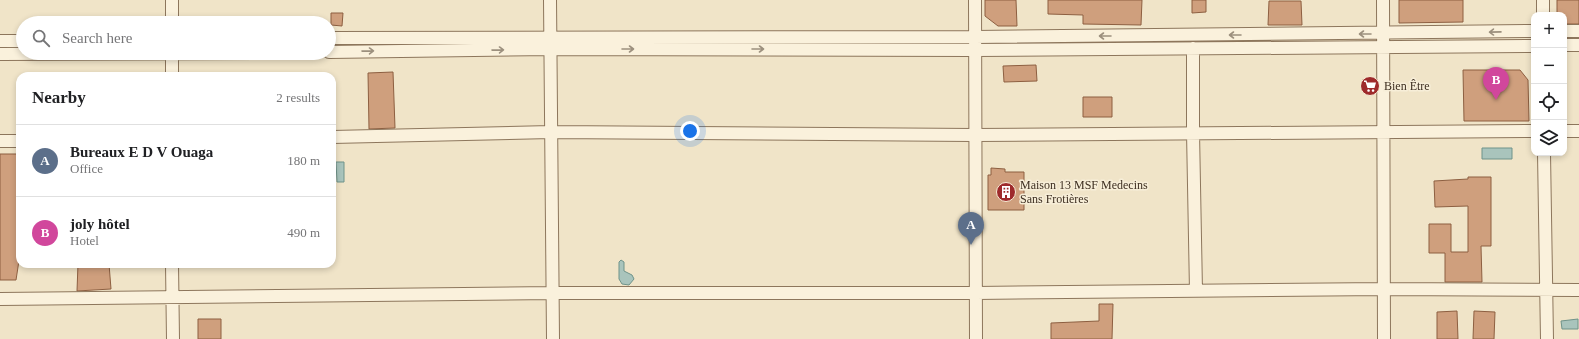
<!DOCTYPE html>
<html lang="en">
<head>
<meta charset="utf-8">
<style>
	body { margin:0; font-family:Georgia,serif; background:#f2f2f2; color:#202124 }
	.controls { position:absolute; right:12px; top:12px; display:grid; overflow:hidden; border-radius:8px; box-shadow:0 2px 6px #0003 }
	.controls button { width:36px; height:36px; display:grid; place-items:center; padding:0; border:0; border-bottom:1px solid #e0e0e0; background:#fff; color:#202124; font:20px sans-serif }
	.you { position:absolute; left:690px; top:131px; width:14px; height:14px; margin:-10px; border:3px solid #fff; border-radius:50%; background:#1a73e8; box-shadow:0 0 0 6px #1a73e833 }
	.badge { display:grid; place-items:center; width:26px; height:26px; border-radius:50%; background:#9e2a2b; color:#fff; font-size:13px; font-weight:700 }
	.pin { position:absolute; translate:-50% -33px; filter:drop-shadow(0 1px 2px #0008) }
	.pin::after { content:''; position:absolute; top:21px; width:14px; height:12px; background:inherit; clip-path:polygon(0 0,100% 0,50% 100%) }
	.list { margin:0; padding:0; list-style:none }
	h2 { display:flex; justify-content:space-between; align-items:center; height:52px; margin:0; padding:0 16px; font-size:17px }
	h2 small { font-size:13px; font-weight:400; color:#757577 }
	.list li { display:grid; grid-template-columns:26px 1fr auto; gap:12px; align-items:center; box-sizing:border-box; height:72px; padding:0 16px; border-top:1px solid #e0e0e0 }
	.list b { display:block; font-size:15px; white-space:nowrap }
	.list p { margin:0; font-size:13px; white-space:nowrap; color:#757577 }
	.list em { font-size:13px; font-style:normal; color:#757577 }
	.icon { flex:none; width:22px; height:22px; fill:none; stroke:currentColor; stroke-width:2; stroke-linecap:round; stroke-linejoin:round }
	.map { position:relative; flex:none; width:1579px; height:339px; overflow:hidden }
	.search { position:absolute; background:#fff; box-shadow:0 2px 6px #0003; left:16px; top:16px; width:320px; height:44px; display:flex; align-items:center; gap:10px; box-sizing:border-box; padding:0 14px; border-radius:22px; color:#757577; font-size:15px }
	.panel { position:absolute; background:#fff; box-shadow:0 2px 6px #0003; left:16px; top:72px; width:320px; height:196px; border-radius:12px }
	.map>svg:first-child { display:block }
</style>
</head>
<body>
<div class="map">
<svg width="1579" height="339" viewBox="0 0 1579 339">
	<rect width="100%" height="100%" fill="#f0e4c8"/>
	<path fill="#a9c4bc" stroke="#6f938a" d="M1482,148H1512V159H1482Z
		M336,162H344V182H337Z
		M621,260L624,262V271L632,275L634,279L629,285L622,284L619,279V262Z
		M1578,319V329H1562L1561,321Z"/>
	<path fill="#cf9f7d" stroke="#8d5f41" d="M985,0H1016L1017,26H998L985,16Z
		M1048,0H1142L1141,25L1083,24V15L1048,14Z
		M1192,0H1206V12L1192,13Z
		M1399,0H1463V22L1399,23Z
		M1557,0H1579V24H1564V15H1557Z
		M1269,1H1301L1302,25H1268Z
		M331,13H343L342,26L331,25Z
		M1036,65L1037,81L1004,82L1003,66Z
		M1463,70H1520L1528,80L1529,121H1464Z
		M393,72L395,128L369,129L368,73Z
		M1083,97H1112V117H1083Z
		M0,154H20V254L16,280H0Z
		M991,168L1005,169V172H1024V210H988V175H991Z
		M1468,177H1491V246H1481L1482,282H1445V253H1429V224H1451V252H1468V206L1435,207L1434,181L1468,179Z
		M78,264H109L111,289L77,291Z
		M1099,304H1113L1112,339H1051V323L1099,321Z
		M1457,311L1458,339H1437V312Z
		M1474,311L1495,312L1494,339H1473Z
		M198,319H221V339H198Z"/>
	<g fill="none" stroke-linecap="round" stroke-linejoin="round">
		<g stroke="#8d765c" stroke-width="14">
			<path id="minor" d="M172,0V23
				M550,0L553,339
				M975,0L976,339
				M1383,0L1384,339
				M1543,0V15
				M1564,31H1579
				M329,38L975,37L1534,31
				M0,41H23
				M1564,45H1579
				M1193,48V132L1196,291
				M329,52L551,49L975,50L1534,46
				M0,54L266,53
				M172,76V53
				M1564,131H1579
				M332,137L551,132L974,135L1534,131
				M0,141H20
				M1544,153L1547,339
				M172,264L173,339
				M0,299L553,293H976L1384,289L1579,290"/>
		</g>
		<use href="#minor" stroke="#faf1dc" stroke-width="12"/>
	</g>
	<defs><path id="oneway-shaft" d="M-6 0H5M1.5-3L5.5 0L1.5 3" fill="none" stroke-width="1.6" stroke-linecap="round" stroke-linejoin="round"/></defs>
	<g stroke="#9c907e">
		<use href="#oneway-shaft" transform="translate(1495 32) rotate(179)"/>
		<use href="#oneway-shaft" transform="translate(1365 34) rotate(180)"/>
		<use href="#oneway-shaft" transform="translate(1235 35) rotate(180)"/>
		<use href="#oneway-shaft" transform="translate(1105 36) rotate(180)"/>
		<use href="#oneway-shaft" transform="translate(628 49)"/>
		<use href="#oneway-shaft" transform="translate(758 49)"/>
		<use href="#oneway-shaft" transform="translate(498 50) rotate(-1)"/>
		<use href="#oneway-shaft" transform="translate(368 51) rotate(-1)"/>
	</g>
	<defs>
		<g id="supermarket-disc" transform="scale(1)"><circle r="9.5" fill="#9e2a2b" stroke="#f7eed8"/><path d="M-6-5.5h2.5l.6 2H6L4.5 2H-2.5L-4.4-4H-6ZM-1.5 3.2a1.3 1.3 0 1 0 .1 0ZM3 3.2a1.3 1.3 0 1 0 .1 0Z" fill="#fff"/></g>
		<g id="building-disc" transform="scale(1)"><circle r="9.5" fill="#9e2a2b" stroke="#f7eed8"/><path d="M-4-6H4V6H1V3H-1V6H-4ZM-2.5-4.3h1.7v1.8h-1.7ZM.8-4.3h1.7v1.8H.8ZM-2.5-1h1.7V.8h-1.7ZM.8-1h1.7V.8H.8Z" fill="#fff"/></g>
	</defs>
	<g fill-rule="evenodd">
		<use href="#supermarket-disc" x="1370" y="86"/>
		<use href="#building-disc" x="1006" y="192"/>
	</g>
	<g text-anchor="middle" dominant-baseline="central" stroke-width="3" stroke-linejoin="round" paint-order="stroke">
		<g font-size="12" fill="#3d2e20" stroke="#f7eed8" text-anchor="start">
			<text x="1384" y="86">Bien Être</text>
			<text x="1020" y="185">Maison 13 MSF Medecins<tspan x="1020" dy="14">Sans Frotières</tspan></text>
		</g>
	</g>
</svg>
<div class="controls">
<button>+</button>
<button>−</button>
<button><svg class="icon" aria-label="locate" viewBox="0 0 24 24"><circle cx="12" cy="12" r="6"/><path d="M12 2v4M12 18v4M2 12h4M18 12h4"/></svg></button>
<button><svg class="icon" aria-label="layers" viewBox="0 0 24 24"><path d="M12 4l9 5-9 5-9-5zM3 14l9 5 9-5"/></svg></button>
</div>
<div class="you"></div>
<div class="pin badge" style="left:971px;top:245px;background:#5c6f8a">A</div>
<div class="pin badge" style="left:1496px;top:100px;background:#d1479c">B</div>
<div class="search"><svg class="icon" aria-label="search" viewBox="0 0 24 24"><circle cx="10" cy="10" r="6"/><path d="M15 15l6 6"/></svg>Search here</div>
<section class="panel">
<h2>Nearby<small>2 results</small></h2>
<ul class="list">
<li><span class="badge" style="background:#5c6f8a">A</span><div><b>Bureaux E D V Ouaga</b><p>Office</p></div><em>180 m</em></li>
<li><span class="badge" style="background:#d1479c">B</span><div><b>joly hôtel</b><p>Hotel</p></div><em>490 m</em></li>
</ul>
</section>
</div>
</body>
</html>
